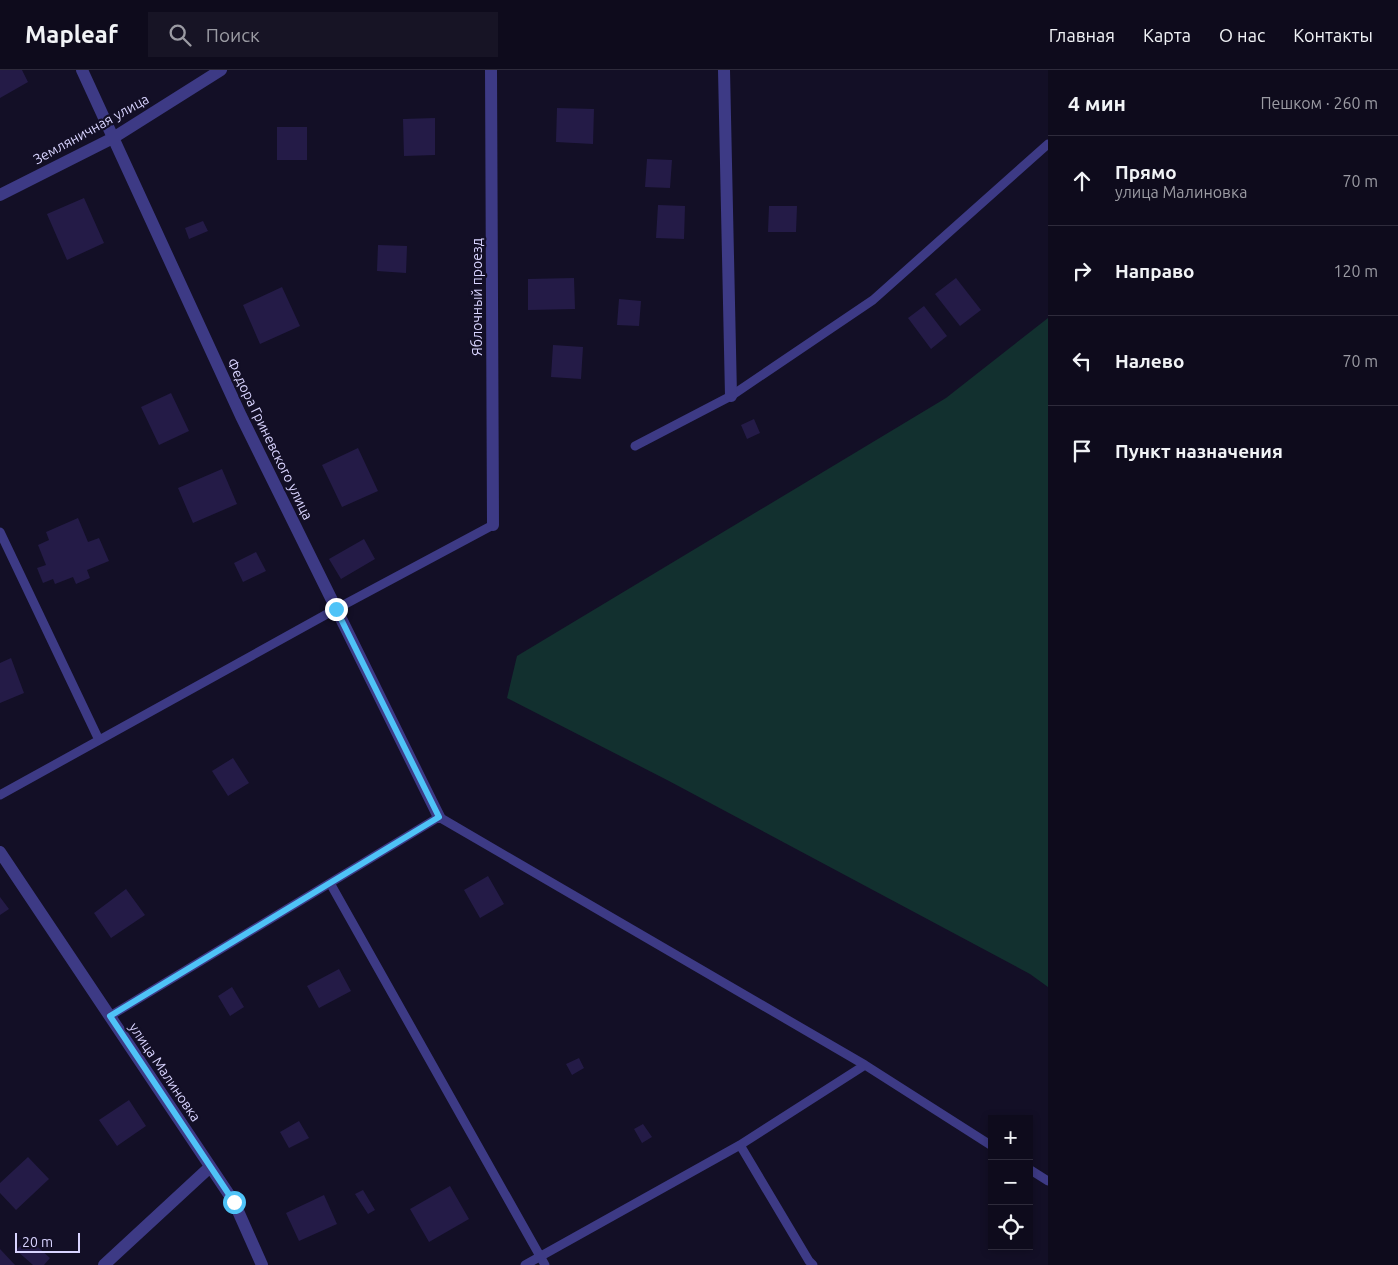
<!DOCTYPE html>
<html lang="ru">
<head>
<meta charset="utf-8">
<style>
	body { margin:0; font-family:Ubuntu,sans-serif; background:#171425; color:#f1f3f6 }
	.controls { position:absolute; right:15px; bottom:15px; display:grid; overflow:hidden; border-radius:0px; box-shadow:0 2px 8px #0003 }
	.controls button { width:45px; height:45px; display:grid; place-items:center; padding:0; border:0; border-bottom:1px solid #2e2b3b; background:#0e0b1c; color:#f1f3f6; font:25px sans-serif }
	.scale { position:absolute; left:15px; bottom:12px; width:65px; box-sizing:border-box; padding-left:5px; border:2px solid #d9d4ff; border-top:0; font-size:14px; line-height:18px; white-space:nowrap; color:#d9d4ff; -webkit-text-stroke:4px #130f26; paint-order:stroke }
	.stop { position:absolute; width:15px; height:15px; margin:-11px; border:4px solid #4fc3f7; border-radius:50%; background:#fff }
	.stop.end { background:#4fc3f7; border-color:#fff; box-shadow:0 1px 5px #0008 }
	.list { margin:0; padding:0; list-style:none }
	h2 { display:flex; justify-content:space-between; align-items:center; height:65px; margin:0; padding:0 20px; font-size:21px }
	h2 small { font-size:16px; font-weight:400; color:#9b9ba3 }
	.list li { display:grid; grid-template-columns:32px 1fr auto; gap:15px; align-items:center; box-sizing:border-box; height:90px; padding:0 20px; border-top:1px solid #2e2b3b }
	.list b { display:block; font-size:19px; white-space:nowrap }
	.list p { margin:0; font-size:16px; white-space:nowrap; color:#9b9ba3 }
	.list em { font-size:16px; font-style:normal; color:#9b9ba3 }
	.icon { flex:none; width:28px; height:28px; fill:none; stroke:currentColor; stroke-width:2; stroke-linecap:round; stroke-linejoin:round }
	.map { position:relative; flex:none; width:1048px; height:1195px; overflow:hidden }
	header { display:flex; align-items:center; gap:30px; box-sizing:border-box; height:70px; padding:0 25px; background:#0e0b1c; border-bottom:1px solid #2e2b3b }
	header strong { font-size:24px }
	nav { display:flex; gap:28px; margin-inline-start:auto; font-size:18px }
	.search { width:350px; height:45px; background:#171425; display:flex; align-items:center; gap:12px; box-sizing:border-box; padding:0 18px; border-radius:0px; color:#9b9ba3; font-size:19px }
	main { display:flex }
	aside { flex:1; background:#0e0b1c }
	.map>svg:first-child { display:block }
</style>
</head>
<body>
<header>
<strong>Mapleaf</strong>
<div class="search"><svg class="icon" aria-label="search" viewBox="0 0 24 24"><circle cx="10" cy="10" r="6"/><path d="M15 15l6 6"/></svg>Поиск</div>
<nav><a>Главная</a><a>Карта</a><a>О нас</a><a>Контакты</a></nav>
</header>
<main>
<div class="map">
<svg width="1048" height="1195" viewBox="0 0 1048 1195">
	<rect width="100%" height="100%" fill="#130f26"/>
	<path fill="#12302f" d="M1048,248V917L1030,904L669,711L507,628L517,586L946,328Z"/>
	<path fill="#241b47" d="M0,0H22L28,12L0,28Z
		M557,38L594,39L593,74L556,72Z
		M435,48V85L404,86L403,49Z
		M277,57H307V90H277Z
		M647,89L672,90L670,118L645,117Z
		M84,128L104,173L67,190L47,144Z
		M658,135L685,136L684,169L656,168Z
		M769,136H797L796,162H768Z
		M203,151L208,161L189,169L185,158Z
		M378,175L407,176L406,203L377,201Z
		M574,208L575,239L528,240V209Z
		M956,208L981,240L960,256L935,224Z
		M282,217L300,256L260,274L243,235Z
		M619,229L641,231L639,256L617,255Z
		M924,236L947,266L931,279L908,248Z
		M553,275L583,277L581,309L551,307Z
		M171,323L189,361L159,375L141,337Z
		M754,349L760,363L747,369L741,355Z
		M358,378L378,421L342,437L322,395Z
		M222,399L237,434L193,453L178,418Z
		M78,448L88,472L99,468L109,491L87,500L90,508L76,514L73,507L55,514L53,509L43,513L37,498L46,495L38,475L49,470L46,462Z
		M364,469L375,489L341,509L329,489Z
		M256,482L266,501L243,512L234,493Z
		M11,588L24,623L0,633V593Z
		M233,688L249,713L228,726L212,701Z
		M488,806L504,834L480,848L464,820Z
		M126,819L145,845L111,868L94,843Z
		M0,827L9,839L0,845Z
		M339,899L351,921L319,938L307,916Z
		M232,917L244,937L230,946L218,926Z
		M579,988L584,998L572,1005L566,994Z
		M129,1030L146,1056L117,1076L99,1050Z
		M299,1051L309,1068L289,1078L280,1062Z
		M643,1054L652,1067L642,1073L634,1059Z
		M28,1087L49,1109L16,1140L0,1123V1113Z
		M450,1116L469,1149L429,1172L410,1139Z
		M363,1120L375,1140L368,1144L355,1124Z
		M324,1125L337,1154L299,1171L286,1143Z
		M28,1168L50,1188L44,1195H33L16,1180Z
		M0,1179L15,1195H0Z"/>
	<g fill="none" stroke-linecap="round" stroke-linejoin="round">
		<path stroke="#3d3a85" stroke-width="9" d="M635,376L731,326L873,230L1048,74
			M0,462L99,670
			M0,725L336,539L493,455
			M330,813L545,1195
			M110,946L439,747L865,995L740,1075L525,1195
			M865,995L992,1076
			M740,1075L809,1191L813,1195
			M1029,1099L1048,1111"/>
		<path stroke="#3d3a85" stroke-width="12" d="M82,0L241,346L439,747
			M491,0L493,455
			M724,0L731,326
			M0,125L113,68L221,0
			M0,782L234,1132L262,1195
			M104,1195L210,1097"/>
	</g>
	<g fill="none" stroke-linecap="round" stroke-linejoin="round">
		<path stroke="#4fc3f7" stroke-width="6" d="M234,1132L110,946L439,747L336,539"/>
	</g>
	<g text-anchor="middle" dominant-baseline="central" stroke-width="4.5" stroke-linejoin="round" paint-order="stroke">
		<g font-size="14" fill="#d9d4ff" stroke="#130f26">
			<text transform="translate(91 59) rotate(-29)">Земляничная улица</text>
			<text transform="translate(477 227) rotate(-90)">Яблочный проезд</text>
			<text transform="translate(270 369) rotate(64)">Федора Гриневского улица</text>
			<text transform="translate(165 1002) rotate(56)">улица Малиновка</text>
		</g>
	</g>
</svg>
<div class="controls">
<button>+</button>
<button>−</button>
<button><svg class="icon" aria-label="locate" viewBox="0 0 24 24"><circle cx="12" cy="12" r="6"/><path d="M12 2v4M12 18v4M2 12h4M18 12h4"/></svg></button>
</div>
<div class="scale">20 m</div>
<div class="stop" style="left:234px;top:1132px"></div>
<div class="stop end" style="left:336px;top:539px"></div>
</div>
<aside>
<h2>4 мин<small>Пешком · 260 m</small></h2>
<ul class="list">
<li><svg class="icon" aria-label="ahead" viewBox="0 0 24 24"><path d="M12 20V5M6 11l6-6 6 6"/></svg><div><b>Прямо</b><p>улица Малиновка</p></div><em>70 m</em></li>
<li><svg class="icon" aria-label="right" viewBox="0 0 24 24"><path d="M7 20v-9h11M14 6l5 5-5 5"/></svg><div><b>Направо</b></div><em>120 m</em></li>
<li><svg class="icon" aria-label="left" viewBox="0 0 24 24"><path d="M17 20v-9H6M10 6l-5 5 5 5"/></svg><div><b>Налево</b></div><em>70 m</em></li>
<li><svg class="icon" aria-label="arrive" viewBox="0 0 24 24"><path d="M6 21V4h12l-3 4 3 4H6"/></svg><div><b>Пункт назначения</b></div></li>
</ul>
</aside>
</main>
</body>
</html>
